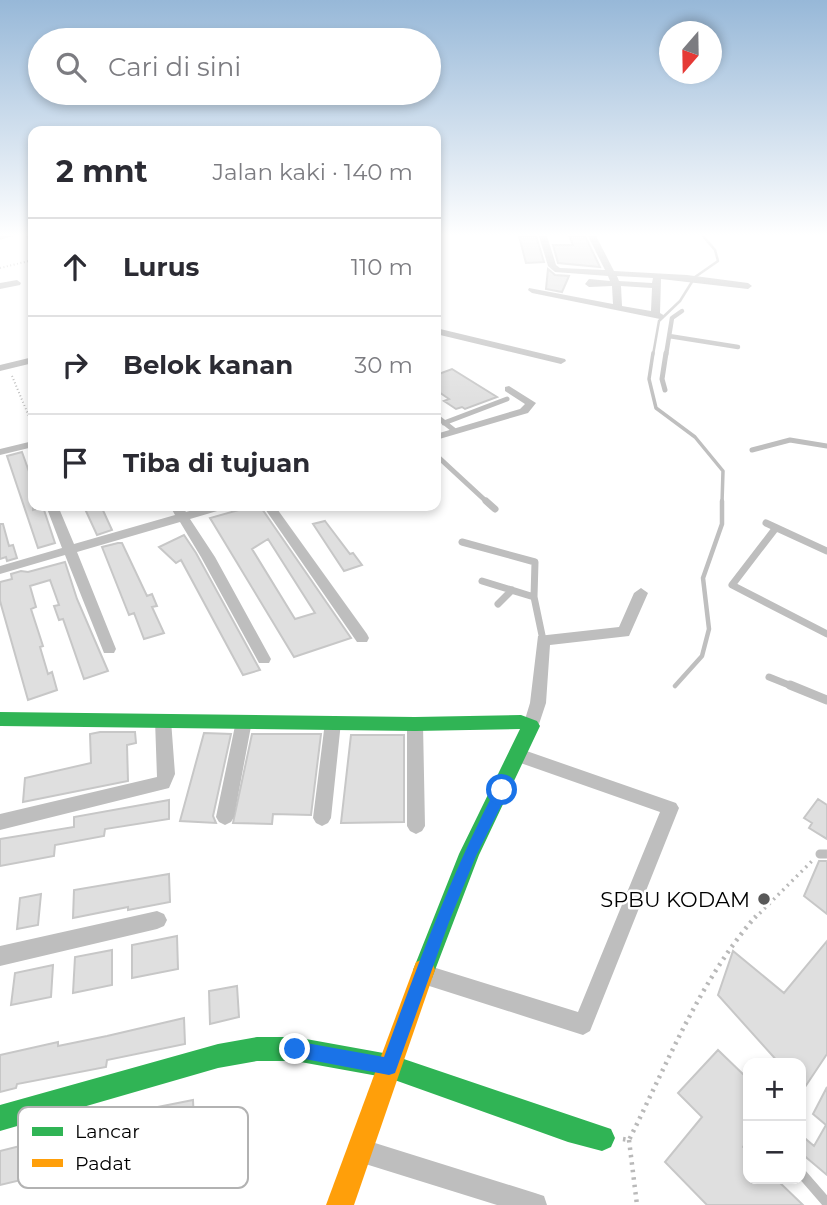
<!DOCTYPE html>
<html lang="id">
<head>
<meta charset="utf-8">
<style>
	body { margin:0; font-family:Montserrat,sans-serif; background:#f7f7f7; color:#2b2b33 }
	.controls { position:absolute; right:21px; bottom:21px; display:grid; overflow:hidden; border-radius:14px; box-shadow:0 4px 10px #0003 }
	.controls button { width:63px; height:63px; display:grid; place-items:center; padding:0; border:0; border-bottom:2px solid #e1e1e2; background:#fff; color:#2b2b33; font:35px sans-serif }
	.compass { position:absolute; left:659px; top:21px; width:63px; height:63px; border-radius:50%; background:#fff; box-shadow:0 4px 10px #0003; rotate:200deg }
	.stop { position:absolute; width:21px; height:21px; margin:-16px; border:5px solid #1a73e8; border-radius:50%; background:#fff }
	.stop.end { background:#1a73e8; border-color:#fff; box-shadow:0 2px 7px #0008 }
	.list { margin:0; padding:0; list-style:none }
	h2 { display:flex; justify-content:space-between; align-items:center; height:91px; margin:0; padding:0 28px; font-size:30px }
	h2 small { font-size:23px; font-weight:400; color:#7c7c81 }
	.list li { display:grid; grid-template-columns:46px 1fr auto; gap:21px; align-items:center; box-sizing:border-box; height:98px; padding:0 28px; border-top:2px solid #e1e1e2 }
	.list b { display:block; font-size:26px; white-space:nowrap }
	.list em { font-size:23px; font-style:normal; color:#7c7c81 }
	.icon { flex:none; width:38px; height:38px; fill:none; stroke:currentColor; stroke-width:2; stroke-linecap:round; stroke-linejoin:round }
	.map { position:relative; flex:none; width:827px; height:1205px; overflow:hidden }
	.search { position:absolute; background:#fff; box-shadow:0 4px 10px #0003; left:28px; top:28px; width:413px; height:77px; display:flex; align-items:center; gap:18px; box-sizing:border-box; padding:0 24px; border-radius:38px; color:#7c7c81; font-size:26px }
	.panel { position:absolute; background:#fff; box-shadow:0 4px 10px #0003; left:28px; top:126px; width:413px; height:385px; border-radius:14px }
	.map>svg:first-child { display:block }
</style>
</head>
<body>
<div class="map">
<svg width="827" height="1205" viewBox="0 0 827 1205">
	<rect width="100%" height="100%" fill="#fff"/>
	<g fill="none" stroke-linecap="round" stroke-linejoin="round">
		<path stroke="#bfbfbf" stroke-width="2.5" d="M653,355L659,321L680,301L695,277L718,261L715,250L703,236"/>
		<path stroke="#bfbfbf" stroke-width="3.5" d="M653,353L649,379L656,408L695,437L723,471L722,503"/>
		<path stroke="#bfbfbf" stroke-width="4.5" d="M675,686L702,656L709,629L703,578L722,524V501"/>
	</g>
	<path fill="#dfdfdf" stroke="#c7c7c7" stroke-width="2" fill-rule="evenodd" d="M519,236H536L544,262L526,263Z
		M569,236H585L600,267L558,263L553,245H573Z
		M548,269L555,275L569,276L562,292L546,289Z
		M452,369L497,397L465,409L462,407L456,409L444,401L449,399L436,390V375Z
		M22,452L33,483V510L43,507L55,543L38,548L7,456Z
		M101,506L112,530L97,535L85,509Z
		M253,506H260L351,638L294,657L210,518ZM268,539L315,613L295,619L252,549Z
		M325,521L350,554L353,553L362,565L344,571L313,524Z
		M0,524H3L9,546L13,545L17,558L7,561L6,557L0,559Z
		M184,535L196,553L260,670L243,675L181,560L176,563L159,547Z
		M118,543H122L147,596L152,594L157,606L152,607L164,633L144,639L134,613L129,615L102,547Z
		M65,562L77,599L108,671L84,679L63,619L59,620L54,606L59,605L50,580L30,586L36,607L31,609L43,646L40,647L48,674L52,672L57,690L28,700L0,601V582L12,579L11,574L21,571L28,572Z
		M100,732H135L136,743L127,745L128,781L23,802L25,778L91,763L90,734Z
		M204,733L231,734L213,816L216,823L180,821Z
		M252,734H321L311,815L273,814L272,824L233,823Z
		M351,735H404V822L341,823Z
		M818,799L827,805V839L809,828L812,823L804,818Z
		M169,800V819L105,829L104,836L55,845L54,856L0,866V839L74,827V817Z
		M819,861H827V914L804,896Z
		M169,874L170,902L128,910V907L73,918L74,890Z
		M41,894L38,925L17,929L20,898Z
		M177,936L178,969L132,978V945Z
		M827,941V1054L801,1093V1063H779L718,995L733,951L784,993Z
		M112,950V985L73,993L75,957Z
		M53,965L51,997L11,1005L15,973Z
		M237,986L239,1017L210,1024L209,991Z
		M184,1018L185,1044L107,1060L106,1067L17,1084L16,1088L0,1092V1055L58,1042V1046L107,1036Z
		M718,1050L748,1079V1140L743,1147L748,1152V1179H776L803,1205H707L665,1162L702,1117L678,1093Z
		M827,1087V1175L801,1153V1135L814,1146L826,1125L813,1114Z
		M193,1100L194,1123L150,1133V1138L102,1149L101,1161L0,1185V1151L112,1123V1116Z"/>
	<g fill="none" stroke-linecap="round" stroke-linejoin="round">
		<path stroke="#b9b9b9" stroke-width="2" stroke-dasharray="1 2.5" stroke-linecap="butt" d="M0,268L33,260
			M12,376L33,426"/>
		<path stroke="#b9b9b9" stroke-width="3.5" stroke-dasharray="2 4.5" stroke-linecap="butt" d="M755,918L812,861"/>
		<path stroke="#b9b9b9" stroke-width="4.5" stroke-dasharray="2.5 5" stroke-linecap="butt" d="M623,1139L629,1140C667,1064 700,980 756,916
			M629,1140L637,1205"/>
		<path stroke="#bebebe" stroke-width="4.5" d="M669,336L738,347
			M666,355L672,318L682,311"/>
		<path stroke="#bebebe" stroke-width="5" d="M665,390L662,379L666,353
			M436,416L455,431
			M444,423L507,399
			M752,450L790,440L827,446
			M436,455L488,503"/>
		<path stroke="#bebebe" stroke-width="7" d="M486,501L495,509
			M766,523L827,551
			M775,529L732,585L827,634
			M462,542L535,562L534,597L543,640
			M482,581L534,597
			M498,604L512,590
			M769,677L794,687"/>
		<path stroke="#bebebe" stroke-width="9" d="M790,685L827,700
			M820,854H827"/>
		<path stroke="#bebebe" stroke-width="10" d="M801,1173L827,1203"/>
		<path fill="#bebebe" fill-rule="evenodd" d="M0,236H13L0,240Z
			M26,236H33V243H30Z
			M539,236H547L556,265L560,268L605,270L588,236H596L614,271L687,275L748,283L752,286L748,289L661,279L660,313L665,316L660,319L532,293L528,290L529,288L613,304L612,286L589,287L585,284L589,279L610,281L608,276L555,272L548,266ZM617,276L653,278L652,283L619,281ZM621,286L652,288L651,311L622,306Z
			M17,280L21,283L20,285L0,289V283Z
			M436,328L565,359L566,361L561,364L436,334Z
			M33,357V363L0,371V365Z
			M509,386L536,403L528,413L436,440V434L520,409L525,404L505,391V387Z
			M33,441V447L0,455V449Z
			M46,506H58L74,544L175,515L170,506H182L186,512L207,506H226L224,509L190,519L215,557L271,659L269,663H259L201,557L180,522L77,552L116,649L114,653H104L65,555L0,574V566L62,548Z
			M263,506H275L367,634L369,638L367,642H357Z
			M641,588L648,593L629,636L550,645L546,703L537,730L531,732L525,730L523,726L530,703L538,636L619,627L634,593Z
			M163,714L169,716L171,720L175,774L169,788L0,830V814L157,777L155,720L157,716Z
			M244,715L250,717L252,721L234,817L231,822L225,825L219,822L216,817L236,721L238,717Z
			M333,716L339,718L341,722L331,818L328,823L322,826L316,823L313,818L325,722L327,718Z
			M415,718L421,720L423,724L425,826L422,831L416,834L410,831L407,826V724L409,720Z
			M518,748L676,803L679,808L590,1031L583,1035L423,984L416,981L413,974L416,967L423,964L578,1012L660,812L512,760L510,755L512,750Z
			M157,911L164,914L167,920L164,926L157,929L0,966V946Z
			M359,1138L535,1193L544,1196L547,1205H497L359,1162L351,1158L347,1150L351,1142Z"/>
		<path fill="#30b455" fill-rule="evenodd" d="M0,712L415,717L521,715L537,721L540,726L479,855L432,978L424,981L416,978L413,970L459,854L520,729L415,731L0,726Z
			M257,1037H295L389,1054L611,1129L615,1138L611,1147L602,1151L568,1142L389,1078L295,1061H257L218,1068L0,1131V1105L218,1044Z"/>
		<path fill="#ff9f0a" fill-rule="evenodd" d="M424,959L432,962L435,970L354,1205H326L413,970L416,962Z"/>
	</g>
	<linearGradient id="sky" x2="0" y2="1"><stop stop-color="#97b8d8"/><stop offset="0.58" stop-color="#fff"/><stop offset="1" stop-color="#fff" stop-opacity="0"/></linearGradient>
	<rect width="827" height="405" fill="url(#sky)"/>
	<path fill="#1a73e8" d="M502,784L509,790L476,856L449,922L395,1073L389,1075L289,1056L286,1049L289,1043L295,1041L384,1057C418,964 451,874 497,786Z"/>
	<circle fill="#595959" stroke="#fff" stroke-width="2.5" cx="764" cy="899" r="7"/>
	<g text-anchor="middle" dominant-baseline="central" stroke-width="5" stroke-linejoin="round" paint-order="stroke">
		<g font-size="21" fill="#000" stroke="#fff" text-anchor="end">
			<text x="750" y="899">SPBU KODAM</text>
		</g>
	</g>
	<rect x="18" y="1107" width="230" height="81" rx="10" fill="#fff" stroke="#b2b2b2" stroke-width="2"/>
	<rect x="32" y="1127" width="31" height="9" fill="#30b455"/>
	<rect x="32" y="1159" width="31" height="8" fill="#ff9f0a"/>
	<g font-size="19" fill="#000">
		<text x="75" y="1138">Lancar</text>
		<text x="75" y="1170">Padat</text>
	</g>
</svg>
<div class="controls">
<button>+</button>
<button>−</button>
</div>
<svg class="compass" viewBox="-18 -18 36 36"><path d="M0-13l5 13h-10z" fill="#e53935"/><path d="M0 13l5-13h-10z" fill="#7c7c81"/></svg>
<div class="stop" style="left:502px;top:790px"></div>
<div class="stop end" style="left:295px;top:1049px"></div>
<div class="search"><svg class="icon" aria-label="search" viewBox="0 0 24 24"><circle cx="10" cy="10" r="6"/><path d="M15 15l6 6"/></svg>Cari di sini</div>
<section class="panel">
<h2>2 mnt<small>Jalan kaki · 140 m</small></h2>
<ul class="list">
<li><svg class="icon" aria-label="ahead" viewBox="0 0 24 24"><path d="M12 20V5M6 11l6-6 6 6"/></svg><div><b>Lurus</b></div><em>110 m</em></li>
<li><svg class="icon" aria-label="right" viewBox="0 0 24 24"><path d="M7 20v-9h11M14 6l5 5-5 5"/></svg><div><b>Belok kanan</b></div><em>30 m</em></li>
<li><svg class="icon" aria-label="arrive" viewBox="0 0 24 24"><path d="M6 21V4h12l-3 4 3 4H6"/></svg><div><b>Tiba di tujuan</b></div></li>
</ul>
</section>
</div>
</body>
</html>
